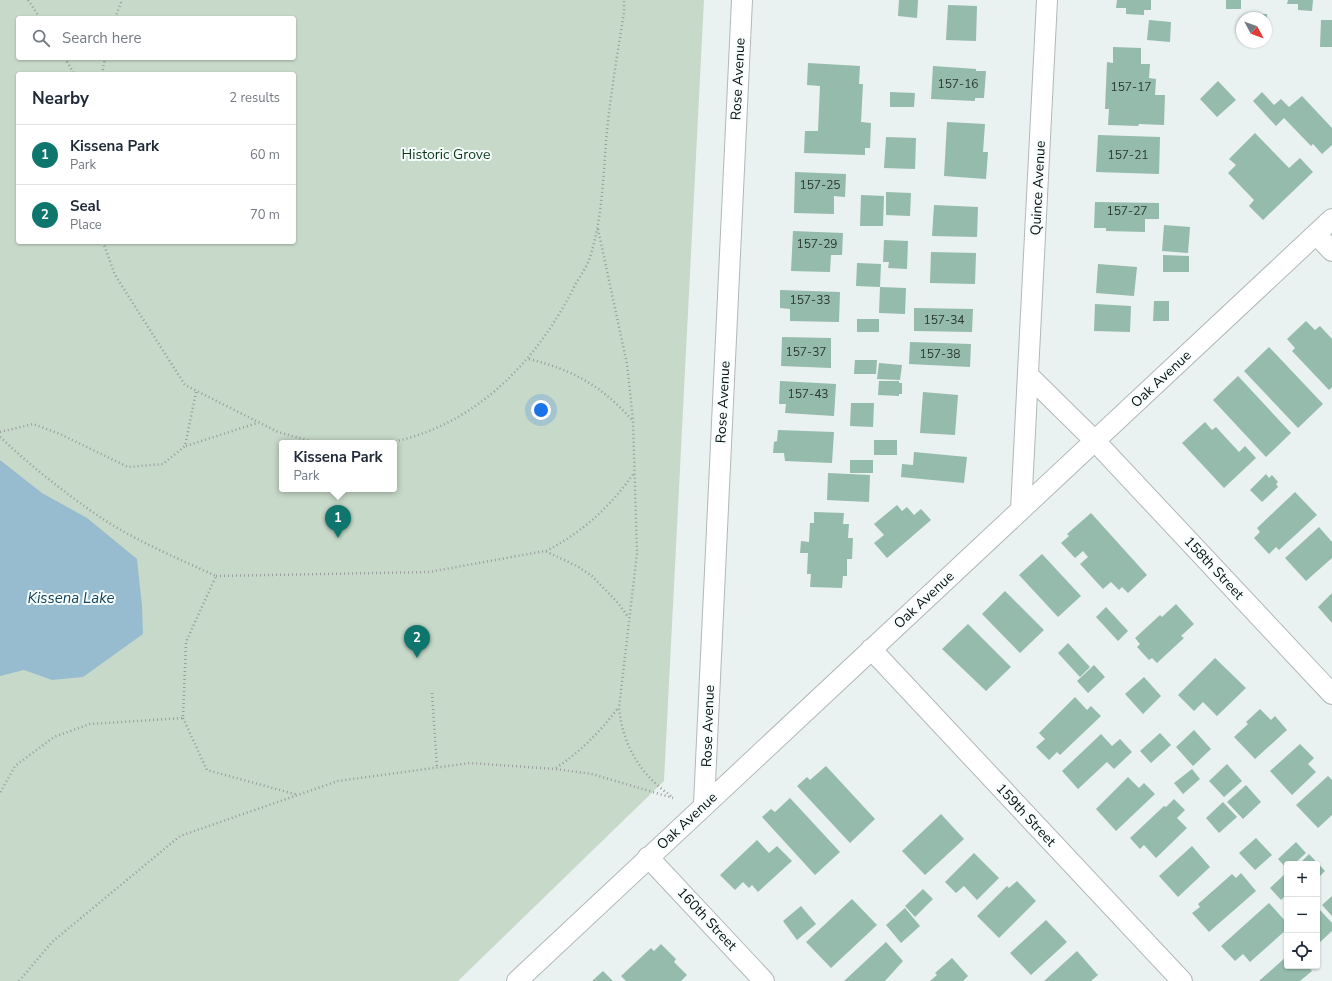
<!DOCTYPE html>
<html lang="en">
<head>
<meta charset="utf-8">
<style>
	body { margin:0; font-family:"Nunito Sans",sans-serif; background:#f2f2f3; color:#1f2937 }
	.controls { position:absolute; right:12px; bottom:12px; display:grid; overflow:hidden; border-radius:4px; box-shadow:0 1px 3px #0004 }
	.controls button { width:36px; height:36px; display:grid; place-items:center; padding:0; border:0; border-bottom:1px solid #e0e1e3; background:#fff; color:#1f2937; font:20px sans-serif }
	.compass { position:absolute; left:1236px; top:12px; width:36px; height:36px; border-radius:50%; background:#fff; box-shadow:0 1px 3px #0004; rotate:131deg }
	.you { position:absolute; left:541px; top:410px; width:14px; height:14px; margin:-10px; border:3px solid #fff; border-radius:50%; background:#1a73e8; box-shadow:0 0 0 6px #1a73e833 }
	.badge { display:grid; place-items:center; width:26px; height:26px; border-radius:50%; background:#0f766e; color:#fff; font-size:13px; font-weight:700 }
	.pin { position:absolute; translate:-50% -33px; filter:drop-shadow(0 1px 2px #0008) }
	.pin::after { content:''; position:absolute; top:21px; width:14px; height:12px; background:inherit; clip-path:polygon(0 0,100% 0,50% 100%) }
	.popup { position:absolute; left:279px; top:440px; width:118px; height:52px; box-sizing:border-box; display:grid; place-content:center; border-radius:4px; background:#fff; filter:drop-shadow(0 1px 3px #0005); font-size:13px; white-space:nowrap; color:#747a83 }
	.popup b { font-size:15px; color:#1f2937 }
	.popup::after { content:''; position:absolute; left:50%; top:100%; margin-left:-8px; border:8px solid transparent; border-top-color:#fff }
	.list { margin:0; padding:0; list-style:none }
	h2 { display:flex; justify-content:space-between; align-items:center; height:52px; margin:0; padding:0 16px; font-size:17px }
	h2 small { font-size:13px; font-weight:400; color:#747a83 }
	.list li { display:grid; grid-template-columns:26px 1fr auto; gap:12px; align-items:center; box-sizing:border-box; height:60px; padding:0 16px; border-top:1px solid #e0e1e3 }
	.list b { display:block; font-size:15px; white-space:nowrap }
	.list p { margin:0; font-size:13px; white-space:nowrap; color:#747a83 }
	.list em { font-size:13px; font-style:normal; color:#747a83 }
	.icon { flex:none; width:22px; height:22px; fill:none; stroke:currentColor; stroke-width:2; stroke-linecap:round; stroke-linejoin:round }
	.map { position:relative; flex:none; width:1332px; height:981px; overflow:hidden }
	.search { position:absolute; background:#fff; box-shadow:0 1px 3px #0004; left:16px; top:16px; width:280px; height:44px; display:flex; align-items:center; gap:10px; box-sizing:border-box; padding:0 14px; border-radius:4px; color:#747a83; font-size:15px }
	.panel { position:absolute; background:#fff; box-shadow:0 1px 3px #0004; left:16px; top:72px; width:280px; height:172px; border-radius:4px }
	.map>svg:first-child { display:block }
</style>
</head>
<body>
<div class="map">
<svg width="1332" height="981" viewBox="0 0 1332 981">
	<rect width="100%" height="100%" fill="#eaf1f1"/>
	<path fill="#c7d9c8" fill-rule="evenodd" d="M0,0H704L664,781L458,981H0ZM18,18H294V58H18ZM18,74H294V242H18ZM282,443H394V489H282Z"/>
	<path fill="#97bccf" d="M0,460L42,493L87,518L137,559L142,606L143,634L83,677L52,680L24,670L0,676Z"/>
	<path fill="#94bbab" d="M899,0H918L917,18L898,16Z
		M1117,0H1151V10H1144V15L1126,14V8H1116Z
		M1226,0H1241V9H1226Z
		M1288,0H1313L1312,11L1298,10V4H1287Z
		M948,5L977,6L976,41L946,40Z
		M1249,14H1267V18H1249Z
		M1149,20L1171,22L1170,42L1147,40Z
		M1321,20H1332V47H1320Z
		M1113,47L1141,48V64H1150L1149,78L1156,79L1155,95H1165L1164,125L1139,124L1138,126L1108,125L1109,109H1105L1107,62L1113,63Z
		M808,63L860,66L859,84H863L861,122L871,123L870,148H865V155L804,153L805,131H818L820,86L807,85Z
		M933,66L976,69V71H986L984,98H975V101L931,99Z
		M1218,81L1236,100L1217,117L1200,99Z
		M890,92L915,93L914,107H890Z
		M1262,92L1274,105L1281,99L1289,107L1302,96L1332,128V145L1322,154L1313,144L1311,146L1284,118L1276,126L1253,101Z
		M947,122L985,124L983,152H988L986,179L944,176Z
		M1255,133L1289,168L1300,158L1313,172L1263,220L1249,206L1254,200L1228,173L1236,165L1229,159Z
		M1098,135L1160,137L1159,174L1096,172Z
		M886,137L916,138L915,169L884,168Z
		M795,172L846,174L845,197L834,196V214L794,213Z
		M886,192L911,193L910,216L886,215Z
		M861,195L884,196L883,226H860Z
		M1095,202L1159,203V219H1145V232L1106,231V228H1094Z
		M934,205L978,207L977,237L932,236Z
		M1164,225L1190,227L1188,253L1162,251Z
		M793,231L843,233L842,255H831L830,272L791,271Z
		M884,240L908,241L907,269L888,268L889,262H883Z
		M931,252L976,253L975,284L930,283Z
		M1163,255L1189,256V272H1163Z
		M857,263L881,264L880,287L906,288L905,314L879,313L880,287L856,286Z
		M1098,264L1137,267L1134,296L1096,293Z
		M780,290L840,292L839,322L790,321V309L780,308Z
		M1154,301H1169V321H1153Z
		M1095,304L1131,306L1130,332L1094,331Z
		M914,308L973,309L972,332L914,331Z
		M857,319H879V332H857Z
		M1306,321L1315,330L1320,326L1332,339V387L1329,390L1292,351L1295,348L1287,339Z
		M782,337L831,338V368L781,366Z
		M910,342L971,344L970,367L909,364Z
		M1269,347L1323,404L1298,428L1244,371Z
		M855,360H877L876,374H854Z
		M879,363L902,365L900,380L877,379Z
		M1238,376L1291,433L1266,457L1213,400Z
		M780,381L836,384L834,416L785,413L786,404H779Z
		M879,381H899V383H902V394H899V396L878,395Z
		M923,392L958,395L955,435L920,433Z
		M851,403H874L873,427L850,426Z
		M1205,422L1212,430L1216,427L1239,452L1245,446L1256,458L1224,488L1182,443Z
		M778,430L834,432L832,463L785,461L784,453H773L774,442L777,441Z
		M874,440H897V455H874Z
		M914,452L967,457L964,483L901,477L902,464L913,465Z
		M850,460H873V473H850Z
		M828,473L870,475L869,502L827,500Z
		M1266,474L1269,478L1272,475L1278,482L1276,484L1278,487L1262,502L1250,490Z
		M1295,492L1317,515L1279,550L1276,547L1269,554L1254,538L1260,532L1257,528Z
		M897,505L902,511L907,507L914,515L921,509L931,520L887,558L874,543L884,535L874,524Z
		M814,512L844,513L843,524H849L848,538H853L852,559H847V576H843L842,588L810,587L811,574H807L808,553H800L801,541L809,542L810,523H814Z
		M1091,513L1147,575L1128,593L1122,587L1119,590L1111,582L1103,589L1080,564L1088,557L1083,551L1075,558L1061,543L1069,536L1067,534Z
		M1319,527L1332,542V558L1306,581L1285,558Z
		M1042,554L1081,596L1058,617L1019,575Z
		M1005,591L1044,630L1020,653L982,614Z
		M1332,593V623L1318,607Z
		M1176,604L1194,624L1181,636L1184,638L1157,663L1152,658L1149,660L1137,647L1140,644L1135,638L1160,615L1162,617Z
		M1106,607L1128,631L1118,641L1096,617Z
		M968,624L1011,667L986,691L942,649Z
		M1068,643L1090,667L1080,677L1058,653Z
		M1215,658L1246,688L1217,716L1203,702L1194,711L1178,695Z
		M1094,665L1105,677L1088,693L1077,681Z
		M1144,677L1161,696L1143,714L1125,694Z
		M1075,697L1087,710L1091,706L1101,716L1060,755L1057,752L1049,760L1036,747L1045,739L1039,733Z
		M1260,709L1271,720L1275,716L1287,730L1255,759L1234,737L1248,724L1246,722Z
		M1194,730L1211,749L1193,766L1176,747Z
		M1160,733L1171,745L1151,763L1140,751Z
		M1101,734L1112,746L1120,739L1132,752L1114,769L1107,762L1078,789L1062,771Z
		M1300,744L1314,758L1308,764L1316,772L1292,795L1270,771Z
		M1227,764L1242,781L1224,797L1209,781Z
		M826,766L875,819L850,843L797,786L807,777L810,780Z
		M1192,769L1200,779L1183,794L1174,783Z
		M1328,776L1332,780V815L1318,828L1296,805Z
		M1128,777L1139,788L1144,783L1155,794L1116,831L1096,809Z
		M1246,785L1261,802L1243,819L1227,802Z
		M790,798L840,852L815,875L762,817L771,809L775,812Z
		M1174,799L1185,810L1177,818L1187,828L1156,858L1144,845L1140,849L1130,838L1164,806L1166,807Z
		M1223,802L1237,817L1219,833L1206,818Z
		M941,814L964,839L925,875L902,851Z
		M1256,838L1272,855L1255,870L1239,853Z
		M757,840L769,853L777,846L792,861L758,892L752,885L749,888L743,882L735,890L720,875Z
		M1296,842L1306,853L1294,864H1287V869L1278,859Z
		M1192,846L1210,867L1178,897L1159,876Z
		M974,853L999,878L977,900L964,886L956,893L945,882Z
		M1309,854L1325,871L1317,879V864H1299Z
		M1287,872V894L1281,900L1270,888Z
		M1241,873L1256,891L1209,932L1192,913L1200,907L1198,904L1232,874L1236,878Z
		M1017,881L1036,901L999,938L977,916L1007,886L1009,888Z
		M923,889L933,899L915,917L905,906Z
		M1332,896V916L1322,905Z
		M852,899L877,925L831,968L806,942Z
		M1269,903L1287,923V929L1250,962L1243,954L1235,961L1221,946Z
		M801,906L816,924L797,940L783,921Z
		M905,908L920,926L901,943L886,925Z
		M1320,910L1332,923V931L1318,944L1317,913Z
		M1046,920L1067,942L1031,975L1010,953Z
		M886,942L903,961L885,981H844Z
		M661,944L676,959L674,962L687,975L681,981H626L621,976L651,948L654,951Z
		M1077,951L1098,975L1091,981H1044Z
		M1287,956V966H1308L1312,971L1300,981H1259Z
		M952,958L968,976L963,981H930L937,975L935,973Z
		M603,971L613,981H592Z"/>
	<g fill="none" stroke-linecap="round" stroke-linejoin="round">
		<g stroke="#b1b8b7" stroke-width="22">
			<path id="minor" d="M1316,234L1332,251
				M1029,376L1095,441L1332,694
				M1021,510L1047,0
				M871,649L1182,981
				M704,804L742,0
				M648,857L764,981
				M517,981L1332,219"/>
		</g>
		<path stroke="#979c9c" stroke-width="2.5" stroke-dasharray="1 3" stroke-linecap="butt" d="M28,0L40,18
			M115,18L122,0
			M65,58L74,74
			M102,74L105,58
			M598,229L627,364L633,420
			M103,242L115,275L185,385L278,432L317,443
			M529,359C573,370 602,386 633,421L637,553L619,708C623,746 640,774 671,796
			M0,432L33,424L60,434L128,467L163,464L185,446L196,392
			M0,437C30,465 61,490 94,513C131,539 175,557 216,576L186,642L183,718L90,724L54,737L15,766L0,793
			M387,443C472,428 535,364 573,289C578,279 585,270 589,260C603,219 603,174 607,131C611,91 618,51 624,12V0
			M186,446L257,423
			M546,551C583,532 610,507 634,473
			M216,576L429,572L545,551L577,566L592,576L618,603L628,617
			M432,693L437,768
			M183,718L207,770L298,795
			M556,768C581,751 600,732 618,708
			M19,981L52,942L180,836L338,781L470,763L555,769L592,774L673,798"/>
		<use href="#minor" stroke="#fff" stroke-width="20"/>
	</g>
	<g text-anchor="middle" dominant-baseline="central" stroke-width="4" stroke-linejoin="round" paint-order="stroke">
		<g font-size="12" fill="#2d3834">
			<text x="958" y="84">157-16</text>
			<text x="1131" y="87">157-17</text>
			<text x="1128" y="155">157-21</text>
			<text x="820" y="185">157-25</text>
			<text x="1127" y="211">157-27</text>
			<text x="817" y="244">157-29</text>
			<text x="810" y="300">157-33</text>
			<text x="944" y="320">157-34</text>
			<text x="806" y="352">157-37</text>
			<text x="940" y="354">157-38</text>
			<text x="808" y="394">157-43</text>
		</g>
		<g font-size="14" fill="#0b0d0d" stroke="#f7fffe">
			<text transform="translate(738 79) rotate(-87)">Rose Avenue</text>
			<text transform="translate(1038 188) rotate(-87)">Quince Avenue</text>
			<text transform="translate(1161 379) rotate(-43)">Oak Avenue</text>
			<text transform="translate(723 402) rotate(-87)">Rose Avenue</text>
			<text transform="translate(1214 568) rotate(47)">158th Street</text>
			<text transform="translate(924 600) rotate(-43)">Oak Avenue</text>
			<text transform="translate(708 726) rotate(-88)">Rose Avenue</text>
			<text transform="translate(1026 815) rotate(47)">159th Street</text>
			<text transform="translate(687 821) rotate(-43)">Oak Avenue</text>
			<text transform="translate(707 919) rotate(47)">160th Street</text>
		</g>
		<g font-size="14" fill="#0a3815" stroke="#f7fffe">
			<text x="446" y="154">Historic Grove</text>
		</g>
		<g font-size="15" font-style="italic" fill="#134459" stroke="#f7fffe">
			<text x="71" y="598">Kissena Lake</text>
		</g>
	</g>
</svg>
<div class="controls">
<button>+</button>
<button>−</button>
<button><svg class="icon" aria-label="locate" viewBox="0 0 24 24"><circle cx="12" cy="12" r="6"/><path d="M12 2v4M12 18v4M2 12h4M18 12h4"/></svg></button>
</div>
<svg class="compass" viewBox="-18 -18 36 36"><path d="M0-13l5 13h-10z" fill="#e53935"/><path d="M0 13l5-13h-10z" fill="#747a83"/></svg>
<div class="you"></div>
<div class="pin badge" style="left:338px;top:538px">1</div>
<div class="popup"><b>Kissena Park</b>Park</div>
<div class="pin badge" style="left:417px;top:658px">2</div>
<div class="search"><svg class="icon" aria-label="search" viewBox="0 0 24 24"><circle cx="10" cy="10" r="6"/><path d="M15 15l6 6"/></svg>Search here</div>
<section class="panel">
<h2>Nearby<small>2 results</small></h2>
<ul class="list">
<li><span class="badge">1</span><div><b>Kissena Park</b><p>Park</p></div><em>60 m</em></li>
<li><span class="badge">2</span><div><b>Seal</b><p>Place</p></div><em>70 m</em></li>
</ul>
</section>
</div>
</body>
</html>
